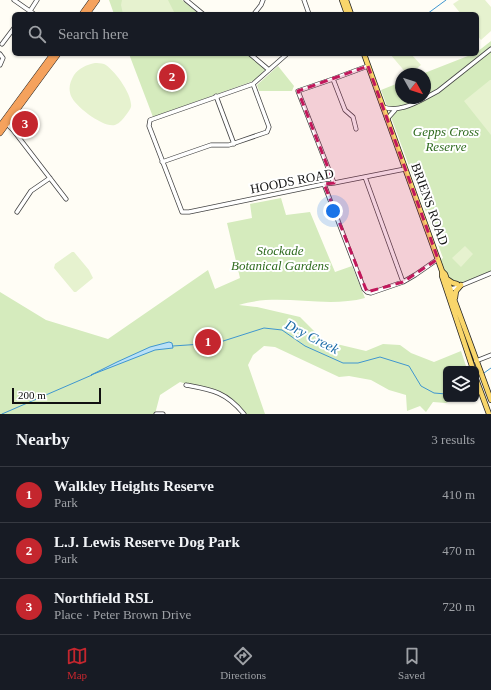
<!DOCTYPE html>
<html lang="en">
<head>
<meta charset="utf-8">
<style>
	body { margin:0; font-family:Georgia,serif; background:#20242c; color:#f1f3f6 }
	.controls { position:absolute; right:12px; bottom:12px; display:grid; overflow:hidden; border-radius:6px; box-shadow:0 1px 3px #0004 }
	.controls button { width:36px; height:36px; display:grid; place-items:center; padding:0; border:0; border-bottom:1px solid #363941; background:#171b24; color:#f1f3f6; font:20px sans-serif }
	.compass { position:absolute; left:395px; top:68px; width:36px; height:36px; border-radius:50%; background:#171b24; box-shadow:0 1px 3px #0004; rotate:129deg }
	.scale { position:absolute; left:12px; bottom:10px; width:89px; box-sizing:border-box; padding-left:4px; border:2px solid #111; border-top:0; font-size:11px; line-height:14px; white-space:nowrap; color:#111; -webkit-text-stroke:3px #fff; paint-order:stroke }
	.you { position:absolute; left:333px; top:211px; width:14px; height:14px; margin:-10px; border:3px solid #fff; border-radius:50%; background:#1a73e8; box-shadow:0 0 0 6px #1a73e833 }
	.badge { display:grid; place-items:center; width:26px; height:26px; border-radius:50%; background:#c4262e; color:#fff; font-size:13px; font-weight:700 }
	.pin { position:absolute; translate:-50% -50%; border:2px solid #fff; box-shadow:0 1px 4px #0006 }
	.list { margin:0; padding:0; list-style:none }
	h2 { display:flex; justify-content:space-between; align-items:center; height:52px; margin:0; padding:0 16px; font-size:17px }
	h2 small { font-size:13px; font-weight:400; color:#9ea1a6 }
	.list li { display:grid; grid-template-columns:26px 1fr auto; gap:12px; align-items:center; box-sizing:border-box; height:56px; padding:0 16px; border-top:1px solid #363941 }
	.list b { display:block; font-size:15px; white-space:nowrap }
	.list p { margin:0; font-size:13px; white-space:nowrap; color:#9ea1a6 }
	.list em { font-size:13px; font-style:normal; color:#9ea1a6 }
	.icon { flex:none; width:22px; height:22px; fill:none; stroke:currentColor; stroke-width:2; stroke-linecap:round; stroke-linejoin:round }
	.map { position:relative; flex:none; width:491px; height:414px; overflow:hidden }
	.search { position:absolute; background:#171b24; box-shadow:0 1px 3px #0004; left:12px; right:12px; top:12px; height:44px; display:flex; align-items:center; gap:10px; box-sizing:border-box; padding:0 14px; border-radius:6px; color:#9ea1a6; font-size:15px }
	.sheet { height:220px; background:#171b24 }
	nav { display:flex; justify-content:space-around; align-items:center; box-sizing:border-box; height:56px; border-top:1px solid #363941; background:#171b24; font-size:11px; color:#9ea1a6 }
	nav a { display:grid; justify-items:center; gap:2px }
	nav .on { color:#c4262e }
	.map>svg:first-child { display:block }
</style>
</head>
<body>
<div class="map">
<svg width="491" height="414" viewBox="0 0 491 414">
	<rect width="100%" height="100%" fill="#fffdf5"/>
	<path fill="#d5ebbd" d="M109,0H182L199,14H114Z
		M491,41V273L457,284L451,282L438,262L443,258L381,90L401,82V98H425V74H422L473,54H477V52Z
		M129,54H247L264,68L265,70L255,80L248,83L153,117Z
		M278,66L294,86L292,91H259L257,85Z
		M281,198L286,215L310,212L335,272L352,266L365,298C324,309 279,292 239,305L257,307L300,317L324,341L366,351L383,344L400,345L411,353L434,362L461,351L467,369H446V399H454L446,403L433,402L426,412L420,406L407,411L406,395L389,390L371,380L349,376L339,377L275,347L264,346L253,355L248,365L265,414H243C235,405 225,396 214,390C203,386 191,386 180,382L160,395L155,414H0V292L46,320L108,339L208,270L215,289L240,278L227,223L252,218L250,204Z"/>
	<path fill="#e6f2cf" d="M122,0H168L175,14H123L121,5Z
		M459,0H485L491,7V31L481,40L477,35V14H461L453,4Z
		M390,54H411L421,65L410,74H407Z
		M95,63C97,63 101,63 104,64C114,69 133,95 131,107C130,110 128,112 126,115C123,119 120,123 115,125C103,128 75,106 71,96C68,88 70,82 74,75C79,68 86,65 95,63Z
		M490,80H491V135L464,101Z
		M465,246L473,254L461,267L452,258Z
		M72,252H74L89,270L93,278L76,292H74L54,268L55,264Z"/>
	<path fill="#b9e0f7" stroke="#3f96cf" d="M169,342L172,343L173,348L155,350L91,375L117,362L150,347Z"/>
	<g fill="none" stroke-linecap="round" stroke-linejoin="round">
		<path stroke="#3f96cf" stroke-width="1" d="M427,14L446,0
			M173,346L217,343L264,328L282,330L305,346L343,363H358L380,357L409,366L421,386L434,393L446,394
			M484,373L491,368
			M2,414L92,375"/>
		<g stroke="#444" stroke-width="5">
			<path id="minor" d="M14,0L34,14
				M186,0L203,14
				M304,0L309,14
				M30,11L37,0
				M254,14L261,5L263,0
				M2,44L14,28
				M0,54L3,58L0,65
				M250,54L269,70
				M287,54L253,84L150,120L149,126L182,212H189L324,184L334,183L405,169
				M333,79L345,110L353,117L356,129
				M216,96L234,144
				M425,98L438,91L491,49
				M383,107C397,112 412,105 425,98
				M387,119L395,110
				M6,123L13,130L66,199
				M162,162L211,145H229L267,132L269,127L253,84
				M365,177L403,282
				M334,183L298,91L333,79L368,66
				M324,184L364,289L367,292L371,293L403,282L415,275L438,259
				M17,212L31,191L50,178
				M449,289L455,288L491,273
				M476,361L491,355
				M186,385C213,390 226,392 244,414
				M156,414H163"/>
		</g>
		<g stroke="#222" stroke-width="6">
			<path id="major" d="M342,0L347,14
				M346,0L351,14
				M364,54L442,271L445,274L451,291L491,400
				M442,271V276L473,369
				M447,279L453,283L457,284
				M455,298L456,291L461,285
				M476,379L489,414"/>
		</g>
		<g stroke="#222" stroke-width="6">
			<path id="highway" d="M82,14L92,0
				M87,14L97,0
				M0,126L53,54
				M0,133L58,54"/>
		</g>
		<use href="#minor" stroke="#fff" stroke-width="3.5"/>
		<use href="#major" stroke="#f9d66b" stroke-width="4.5"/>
		<use href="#highway" stroke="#f5a25d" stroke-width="5"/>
	</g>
	<path fill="#c2185b" fill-opacity="0.2" stroke="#c2185b" stroke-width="3" stroke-dasharray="8 5" stroke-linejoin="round" d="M368,66L438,259L403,282L367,292L324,184L334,183L298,91Z"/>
	<g text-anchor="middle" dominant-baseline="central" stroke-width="4" stroke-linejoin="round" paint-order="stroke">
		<g font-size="13" font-style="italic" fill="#2f6b1f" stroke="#fff">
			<text x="446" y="131">Gepps Cross<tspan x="446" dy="15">Reserve</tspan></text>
			<text x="280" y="250">Stockade<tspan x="280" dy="15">Botanical Gardens</tspan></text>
		</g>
		<g font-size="13" fill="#111" stroke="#fff">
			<text transform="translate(292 181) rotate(-11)">HOODS ROAD</text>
			<text transform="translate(430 204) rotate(70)">BRIENS ROAD</text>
		</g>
		<g font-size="14" font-style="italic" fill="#1768a6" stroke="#fff">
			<text transform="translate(312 337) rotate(27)">Dry Creek</text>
		</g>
	</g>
</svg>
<div class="controls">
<button><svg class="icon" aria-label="layers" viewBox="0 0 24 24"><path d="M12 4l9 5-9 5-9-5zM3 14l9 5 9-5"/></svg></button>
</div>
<svg class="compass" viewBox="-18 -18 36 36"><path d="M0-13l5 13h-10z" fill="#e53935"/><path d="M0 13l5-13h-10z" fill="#9ea1a6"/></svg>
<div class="scale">200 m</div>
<div class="you"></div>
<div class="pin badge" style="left:208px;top:342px">1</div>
<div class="pin badge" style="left:172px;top:77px">2</div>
<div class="pin badge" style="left:25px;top:124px">3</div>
<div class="search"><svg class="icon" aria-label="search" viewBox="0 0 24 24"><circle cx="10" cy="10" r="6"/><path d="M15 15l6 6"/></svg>Search here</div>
</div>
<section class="sheet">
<h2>Nearby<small>3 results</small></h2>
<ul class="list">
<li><span class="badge">1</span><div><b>Walkley Heights Reserve</b><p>Park</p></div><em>410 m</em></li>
<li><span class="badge">2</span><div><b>L.J. Lewis Reserve Dog Park</b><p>Park</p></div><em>470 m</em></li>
<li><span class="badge">3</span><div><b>Northfield RSL</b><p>Place · Peter Brown Drive</p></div><em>720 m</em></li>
</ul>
</section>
<nav>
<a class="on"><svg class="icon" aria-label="map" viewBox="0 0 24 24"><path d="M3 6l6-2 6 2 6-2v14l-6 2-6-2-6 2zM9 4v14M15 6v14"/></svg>Map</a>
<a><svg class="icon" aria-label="directions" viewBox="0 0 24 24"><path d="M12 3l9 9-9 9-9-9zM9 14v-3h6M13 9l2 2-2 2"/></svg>Directions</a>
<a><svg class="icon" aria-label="saved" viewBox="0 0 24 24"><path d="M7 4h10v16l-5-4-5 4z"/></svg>Saved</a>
</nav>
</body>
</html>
